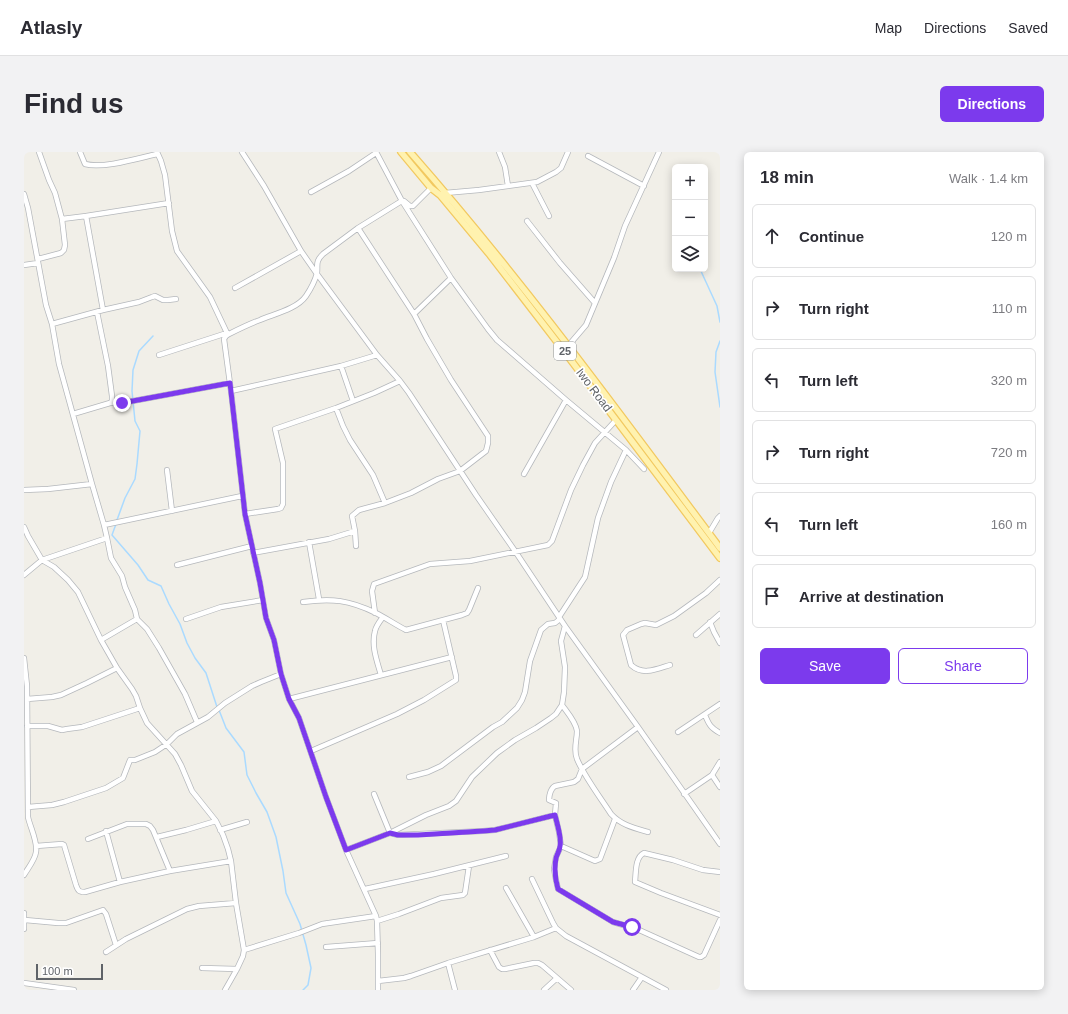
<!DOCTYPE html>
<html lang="en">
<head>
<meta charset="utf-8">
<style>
	body { margin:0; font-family:Helvetica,sans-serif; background:#f2f2f3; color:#2b2b33 }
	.controls { position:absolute; right:12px; top:12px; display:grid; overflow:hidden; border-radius:6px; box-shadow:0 2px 10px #0003 }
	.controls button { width:36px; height:36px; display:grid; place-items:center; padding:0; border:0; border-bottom:1px solid #e1e1e2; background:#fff; color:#2b2b33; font:20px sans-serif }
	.scale { position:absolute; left:12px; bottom:10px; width:67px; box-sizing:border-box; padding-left:4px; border:2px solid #5f6368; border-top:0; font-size:11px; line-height:14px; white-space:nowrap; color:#5f6368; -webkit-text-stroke:3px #fff; paint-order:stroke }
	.stop { position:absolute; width:12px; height:12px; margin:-9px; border:3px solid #7c3aed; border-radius:50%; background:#fff }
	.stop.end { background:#7c3aed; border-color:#fff; box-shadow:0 1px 4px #0008 }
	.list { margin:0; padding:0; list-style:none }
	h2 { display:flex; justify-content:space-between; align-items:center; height:52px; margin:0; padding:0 16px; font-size:17px }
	h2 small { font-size:13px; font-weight:400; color:#7c7c81 }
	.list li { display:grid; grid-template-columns:26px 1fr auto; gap:12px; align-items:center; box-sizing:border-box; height:64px; margin:0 8px 8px; padding:0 8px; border:1px solid #e1e1e2; border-radius:6px }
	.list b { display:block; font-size:15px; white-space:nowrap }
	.list em { font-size:13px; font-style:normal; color:#7c7c81 }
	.actions { display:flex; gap:8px; padding:12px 16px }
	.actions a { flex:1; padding:9px 0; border:1px solid #7c3aed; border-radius:6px; text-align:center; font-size:14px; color:#7c3aed }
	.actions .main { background:#7c3aed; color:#fff }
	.icon { flex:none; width:22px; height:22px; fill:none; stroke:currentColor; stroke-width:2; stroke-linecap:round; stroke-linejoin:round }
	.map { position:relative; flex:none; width:696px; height:838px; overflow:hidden; border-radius:6px }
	header { display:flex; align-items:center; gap:24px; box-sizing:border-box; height:56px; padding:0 20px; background:#fff; border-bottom:1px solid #e1e1e2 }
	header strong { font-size:19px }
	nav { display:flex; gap:22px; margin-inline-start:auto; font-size:14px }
	.intro { display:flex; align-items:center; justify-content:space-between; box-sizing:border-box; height:96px; padding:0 24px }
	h1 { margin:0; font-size:28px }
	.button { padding:10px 18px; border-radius:6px; background:#7c3aed; color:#fff; font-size:14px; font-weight:700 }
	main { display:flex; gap:24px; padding:0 24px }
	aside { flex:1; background:#fff; border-radius:6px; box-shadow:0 2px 10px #0003 }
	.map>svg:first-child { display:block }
</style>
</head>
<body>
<header>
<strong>Atlasly</strong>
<nav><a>Map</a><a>Directions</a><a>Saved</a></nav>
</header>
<div class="intro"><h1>Find us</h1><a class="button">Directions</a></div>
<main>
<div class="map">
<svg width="696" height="838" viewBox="0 0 696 838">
	<rect width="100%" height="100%" fill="#f1efe8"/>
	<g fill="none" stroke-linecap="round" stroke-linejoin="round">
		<path stroke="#aadaff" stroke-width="1.5" d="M676,117L693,154L696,170
			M696,189L692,200L691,220L696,255
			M93,368L101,346L111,327L113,312L116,279L111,269L108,239L109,218L115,199L129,184
			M92,372L88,383L114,413L124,428L137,434L145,452L156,472L163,491L171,506L182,521L193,555
			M195,558L202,576L220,600L223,623L232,641L243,660L252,685L259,719L262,741L276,772L282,793L287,816L284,833L279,838"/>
		<g stroke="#b5b8bc" stroke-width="6">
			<path id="minor" d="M56,0L61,12C79,17 115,6 133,2
				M133,0L137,9L141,23L148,79L153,99L186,145L203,181L202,184
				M218,0L240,34L277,99L293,122L353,203L376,229L385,241L452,343L491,399L541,474L614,575L696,692
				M352,0L378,49L427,126L464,177L473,188L542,248L602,298L620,317
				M475,0L481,15L484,34
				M564,4L620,34
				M508,31L525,64
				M287,40L325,19L352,1
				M421,41L455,38L513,30L532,20L537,16L544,0
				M0,42L4,56L22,153L28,172L35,212L68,332L80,373
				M62,64L79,158
				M38,67L62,64L145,51
				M503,69L536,111L571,151
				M14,107L37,101L40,98L41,93L38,67L31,41L25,28L15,0
				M0,113L14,111
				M211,136L277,99
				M73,160L84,214L88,244V249L86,251
				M390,162L427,126
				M28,172L79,158L115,150L128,145L131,144L139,148H144L152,147
				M544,194L562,173L590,106L601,74L635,0
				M135,203L203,181
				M317,214L329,249
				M207,239L317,214L353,203
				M312,256L319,274L326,288L349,323L361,351
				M49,262L86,251H98L206,231
				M143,318L148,359
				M500,322L542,248
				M0,338L24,337L68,332
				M221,362L254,357L257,356L259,352V311L251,277L312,256L350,241L376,229
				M0,375L4,384L18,408L30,415L44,428L54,440L77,488L93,516L108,537L112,544L116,556L123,571L151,602L157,613L168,639L192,669L199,683L204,697L207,709L212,751L220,798L219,804L213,817L201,838
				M685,381L694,366L696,364
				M83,386L87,406L98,424L101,435L111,458L113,467L123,477L135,496L161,542L173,570
				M285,390L295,447
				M332,394L331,379L328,364L335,358L361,351L387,341L414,327L436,319L462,299L464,291V284L427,228L403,187L390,162L334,76
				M229,401L305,387L331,379
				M153,413L228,394
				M0,423L18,408L83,386L80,373L218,344
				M279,450C308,446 325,448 352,461C362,466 372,473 382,478L438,463L443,461L445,458L454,436
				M351,461L348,439L350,432L406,412L446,409L524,393L528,389L547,338L559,313L571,291L592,268
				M535,465L561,425L574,366L587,330L602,298
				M162,467L197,455L239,448
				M686,470L690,480L696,491
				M672,483L696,462
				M77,488L113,467
				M0,506L3,534L4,665C6,675 14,690 12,700C11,708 4,716 0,723
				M646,513C633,517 619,524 607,513L599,483L603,478L617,472L621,471L632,473L650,464L682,441L696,428
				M357,523C353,509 347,494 351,479C352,474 356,469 359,465
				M3,547L28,545L37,543L63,531L93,516
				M265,547L428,505
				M538,553C543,560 552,570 553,579C553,588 549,598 553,607C560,624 576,645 587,662C597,673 610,676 624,680
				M681,563C685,573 687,576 696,581
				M3,574H24L38,578L43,577L58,575L116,556
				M614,575L558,617L554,627L550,630L531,634C527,636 525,643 525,648L532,651L531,663L535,680L537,694L532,705L530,717L532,728L534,737L589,770L613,777L675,805H677L680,803L696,768
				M654,580L696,552
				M287,599L373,562L400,548L432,528V524L419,468
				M688,623L696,635
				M385,625L404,620L417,614L469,575L478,570L493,556L498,548L501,540L506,509L517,478L524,472L531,471L536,467
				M350,642L366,681L374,683L459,679L471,678L531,663
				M660,642L688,623L696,610
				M4,655L28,653L40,650L82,636L99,626L106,608H111L131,600L143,592L153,582L184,565L201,551L228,534L237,530L257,522
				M196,678L223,670
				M82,679L96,730
				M133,685L162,678L192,669
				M64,687L103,672H122L126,674L129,678L146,719
				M12,694L38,692L40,693L52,733C54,739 55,740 61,740L96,730L146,719L207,709
				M537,694L571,709L576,707L591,667
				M322,698L366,681L402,663L425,654L432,649L448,625L473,601L491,588L512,576L527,566L532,562L538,553L540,540L541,515L537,489L541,474
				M696,720L679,718L649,708L620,701C611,705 612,721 611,730L637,741L696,763
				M508,727L529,771L532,776L542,784L642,838
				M482,736L510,785
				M341,737L410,722L482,704
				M0,761V777
				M1,768L34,771H42L79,758L82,762L92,793
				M353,769L375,762L417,746L439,743L441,741L445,714
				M302,795L354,791
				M220,798L275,781L298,772L352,764
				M466,798L475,815L478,817H481L510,811H514L518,813L547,838
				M82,800L102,787L163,757L175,754L212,751
				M424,811L431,838
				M178,816L213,817
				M354,829L380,826L387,824L424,811L510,785L532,776
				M0,831L50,838
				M354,838V802L353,769L352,764L322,698L302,645L275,566L265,547L257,522L250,488L242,466L236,431L221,362L207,239L200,187L202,184L205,182C215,177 225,172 236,168C250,162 273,157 282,144C286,138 291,129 293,121C294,112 291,110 299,102L334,76L376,50L380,49L386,54H389L407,36
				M520,838L533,826
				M609,838L618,825"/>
		</g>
		<g stroke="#f2c960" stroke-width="8">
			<path id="major" d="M377,0L407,36L416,43L466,103L540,199L696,406
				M386,0C497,126 596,262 696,396"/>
		</g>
		<use href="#minor" stroke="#fff" stroke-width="4.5"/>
		<use href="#major" stroke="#fff2af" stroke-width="5.5"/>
	</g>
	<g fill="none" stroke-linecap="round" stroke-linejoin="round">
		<path stroke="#7c3aed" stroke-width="5" d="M98,251L206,231L221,362L236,431L242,466L250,488L257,522L265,547L275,566L302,645L322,698L366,681L374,683H394L459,679L471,678L531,663C533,672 538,686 536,694C536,698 533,702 532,706C530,717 531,727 534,737L589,770L608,775"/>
	</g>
	<g text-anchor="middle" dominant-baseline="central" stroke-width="3.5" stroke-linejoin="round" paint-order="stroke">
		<rect fill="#fff" stroke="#8f9295" stroke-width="1" x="530" y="190" width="22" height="18" rx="3"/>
		<g font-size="11" font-weight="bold" fill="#5f6368">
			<text x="541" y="199">25</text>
		</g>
		<g font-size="12" fill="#5f6368" stroke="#fff">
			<text transform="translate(570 238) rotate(53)">Iwo Road</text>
		</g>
	</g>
</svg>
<div class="controls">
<button>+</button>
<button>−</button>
<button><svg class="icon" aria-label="layers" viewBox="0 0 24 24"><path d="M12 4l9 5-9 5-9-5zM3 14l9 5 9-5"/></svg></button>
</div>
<div class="scale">100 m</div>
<div class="stop" style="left:608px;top:775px"></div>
<div class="stop end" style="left:98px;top:251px"></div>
</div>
<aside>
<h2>18 min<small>Walk · 1.4 km</small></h2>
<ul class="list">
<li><svg class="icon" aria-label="ahead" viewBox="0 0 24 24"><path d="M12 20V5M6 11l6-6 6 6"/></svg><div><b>Continue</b></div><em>120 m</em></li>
<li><svg class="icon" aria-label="right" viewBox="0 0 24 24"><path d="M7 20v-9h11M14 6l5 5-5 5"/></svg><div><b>Turn right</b></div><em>110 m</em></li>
<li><svg class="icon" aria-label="left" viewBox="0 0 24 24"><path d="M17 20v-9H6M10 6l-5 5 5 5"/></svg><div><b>Turn left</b></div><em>320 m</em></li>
<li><svg class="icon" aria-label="right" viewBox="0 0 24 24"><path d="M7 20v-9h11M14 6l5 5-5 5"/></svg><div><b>Turn right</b></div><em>720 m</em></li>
<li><svg class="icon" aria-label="left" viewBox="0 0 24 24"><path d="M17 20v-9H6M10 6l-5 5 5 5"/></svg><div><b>Turn left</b></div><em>160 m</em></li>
<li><svg class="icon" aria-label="arrive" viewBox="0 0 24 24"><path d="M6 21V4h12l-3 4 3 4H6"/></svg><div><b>Arrive at destination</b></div></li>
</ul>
<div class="actions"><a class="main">Save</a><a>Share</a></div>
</aside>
</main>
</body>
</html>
